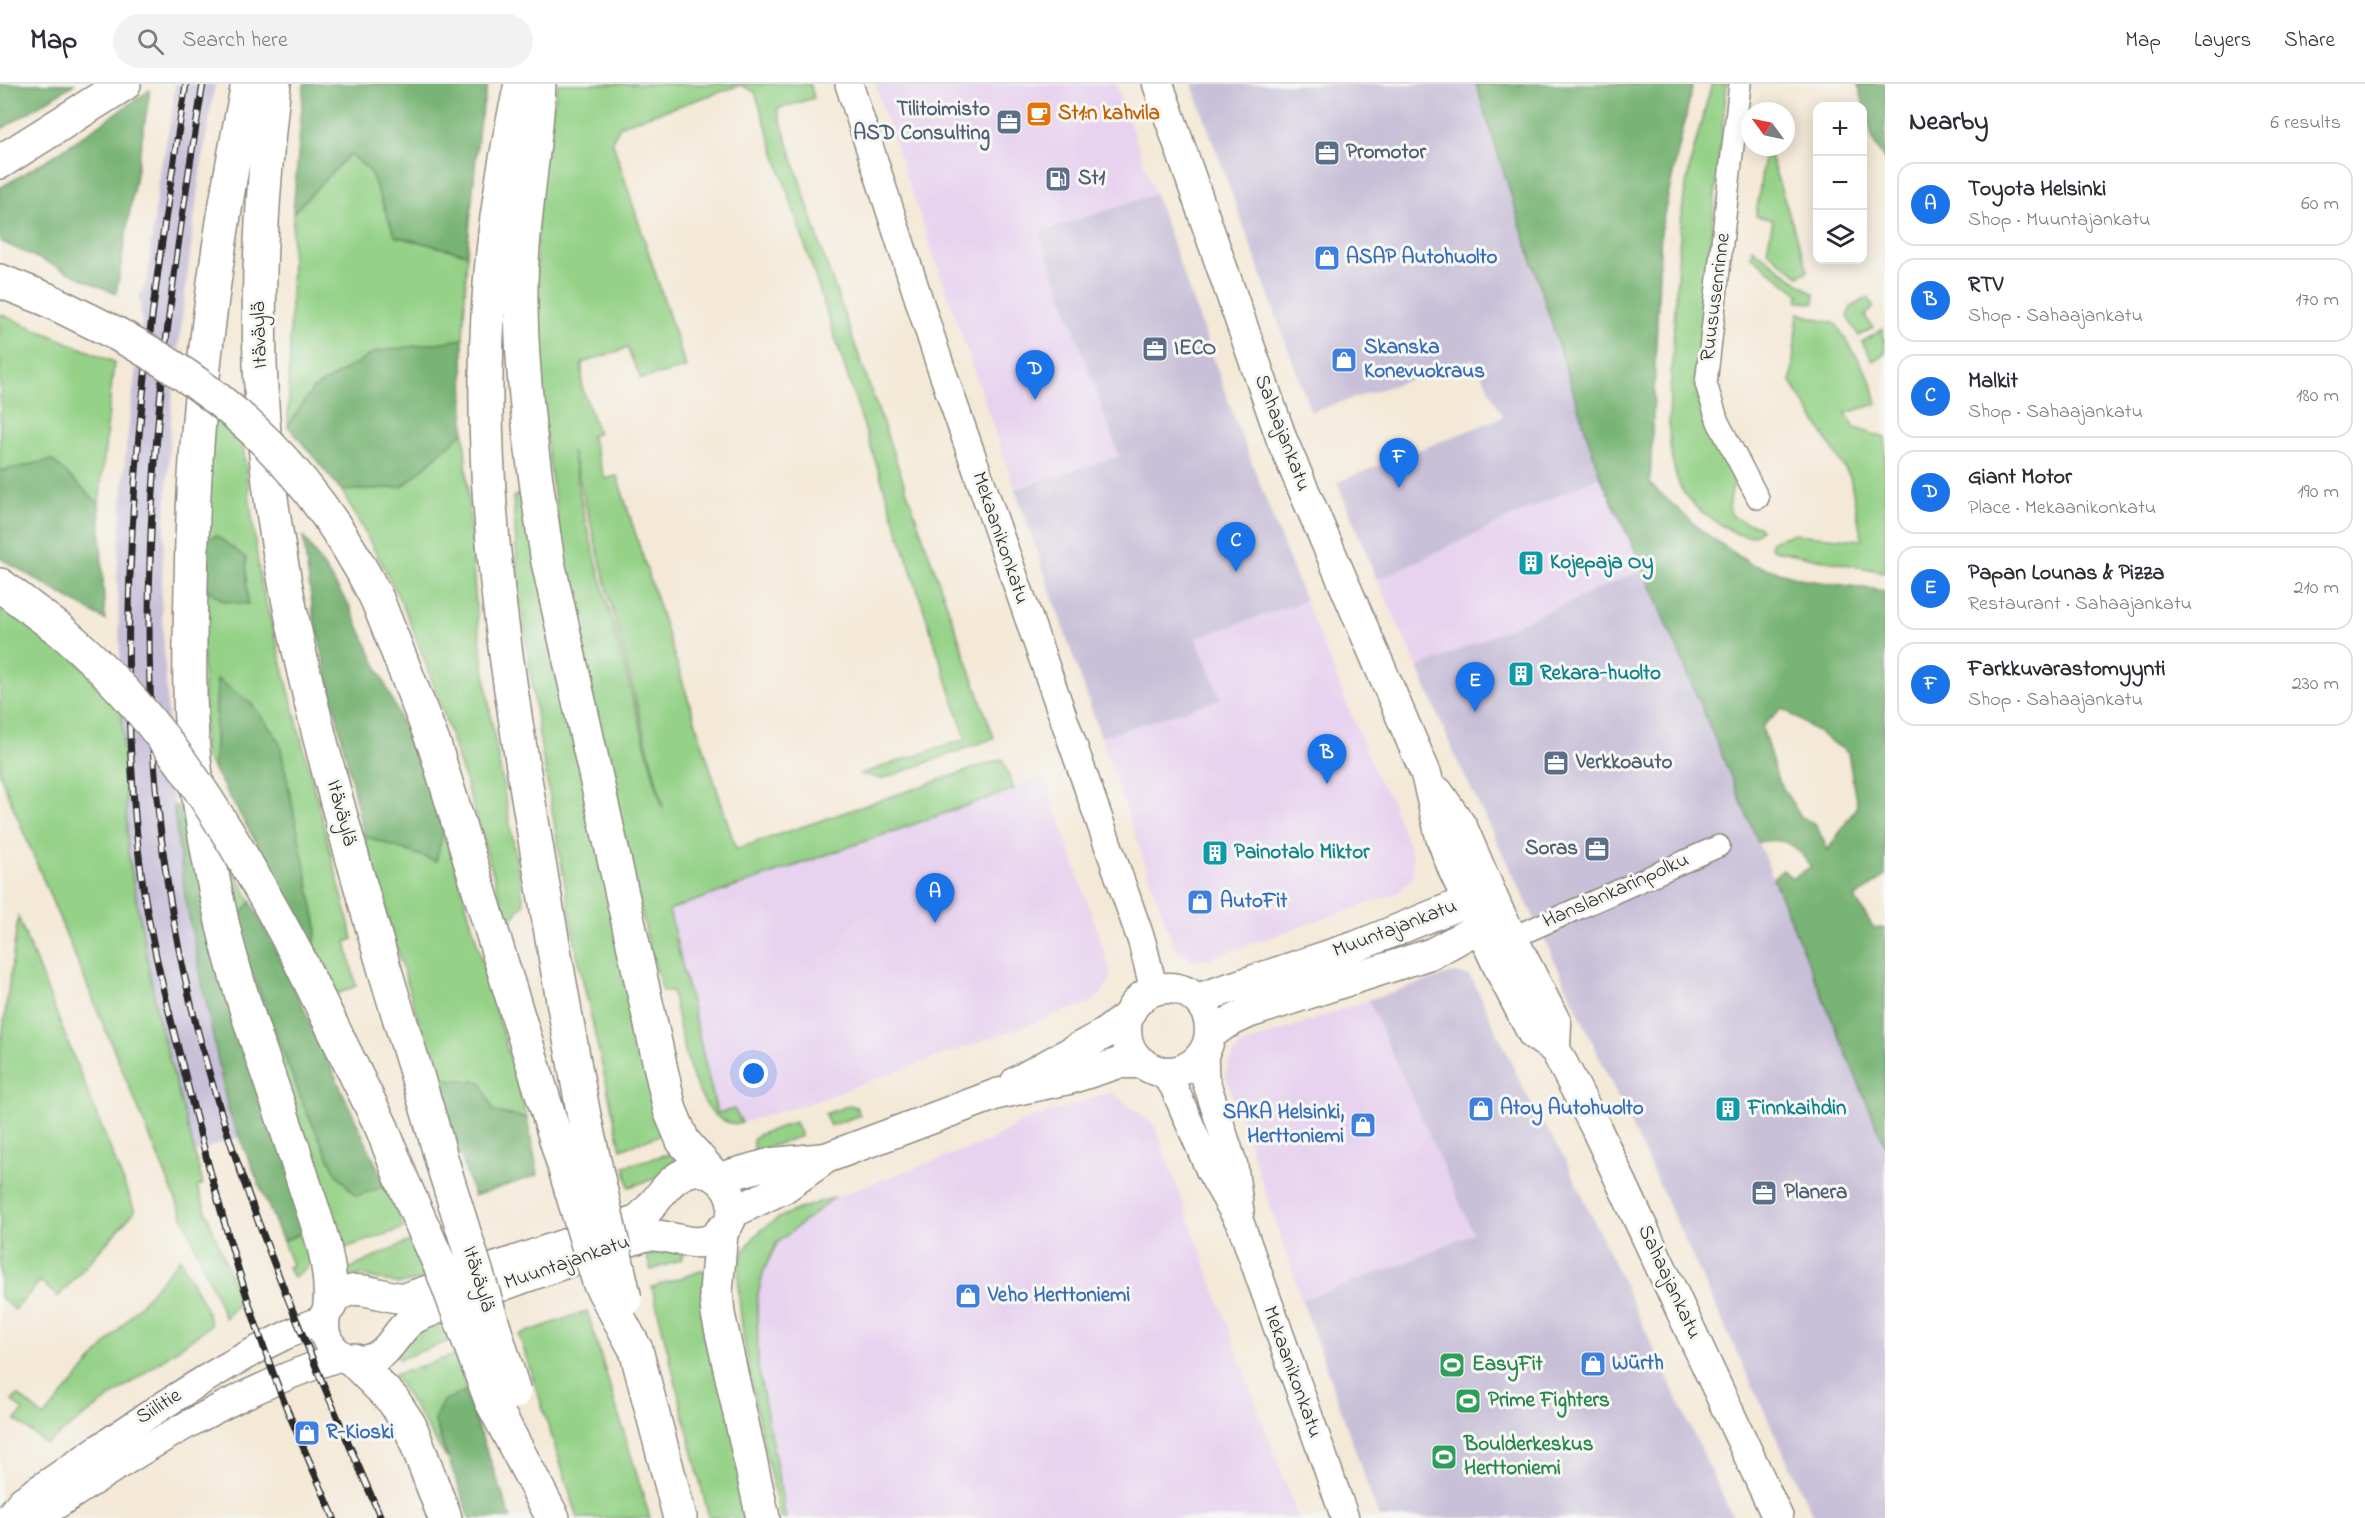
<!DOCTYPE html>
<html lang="en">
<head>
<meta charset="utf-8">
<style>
	body { margin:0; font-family:"Indie Flower",sans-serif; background:#f2f2f3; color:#2b2b33 }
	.controls { position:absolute; right:18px; top:18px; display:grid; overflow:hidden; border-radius:12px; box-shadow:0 3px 15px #0003 }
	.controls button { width:54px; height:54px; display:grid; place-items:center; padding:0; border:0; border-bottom:2px solid #e1e1e2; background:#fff; color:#2b2b33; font:30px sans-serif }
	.compass { position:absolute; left:1741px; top:18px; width:54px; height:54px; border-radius:50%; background:#fff; box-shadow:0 3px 15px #0003; rotate:303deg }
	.you { position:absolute; left:754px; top:990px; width:21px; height:21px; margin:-15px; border:4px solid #fff; border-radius:50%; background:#1a73e8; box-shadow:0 0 0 9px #1a73e833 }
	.badge { display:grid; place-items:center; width:39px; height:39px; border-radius:50%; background:#1a73e8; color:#fff; font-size:20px; font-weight:700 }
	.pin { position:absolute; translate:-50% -50px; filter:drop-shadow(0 2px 3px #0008) }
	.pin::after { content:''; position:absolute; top:32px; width:21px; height:18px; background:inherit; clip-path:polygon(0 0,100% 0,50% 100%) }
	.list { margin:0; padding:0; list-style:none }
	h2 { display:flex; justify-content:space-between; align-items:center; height:78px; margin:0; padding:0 24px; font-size:26px }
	h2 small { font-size:20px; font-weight:400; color:#7c7c81 }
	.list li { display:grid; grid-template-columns:39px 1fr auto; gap:18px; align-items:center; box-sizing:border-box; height:84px; margin:0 12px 12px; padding:0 12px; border:2px solid #e1e1e2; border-radius:18px }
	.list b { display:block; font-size:22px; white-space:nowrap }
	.list p { margin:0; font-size:20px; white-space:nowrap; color:#7c7c81 }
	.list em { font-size:20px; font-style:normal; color:#7c7c81 }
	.icon { flex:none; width:33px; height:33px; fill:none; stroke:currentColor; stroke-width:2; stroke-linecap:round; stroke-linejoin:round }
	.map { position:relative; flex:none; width:1885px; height:1434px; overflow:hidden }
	header { display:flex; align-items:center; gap:36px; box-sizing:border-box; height:84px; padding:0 30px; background:#fff; border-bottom:2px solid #e1e1e2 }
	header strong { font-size:28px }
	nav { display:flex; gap:33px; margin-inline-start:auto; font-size:21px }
	.search { width:420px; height:54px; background:#f2f2f3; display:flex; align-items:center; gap:15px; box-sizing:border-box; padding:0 21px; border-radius:33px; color:#7c7c81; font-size:22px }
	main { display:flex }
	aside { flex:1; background:#fff }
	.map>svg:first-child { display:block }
</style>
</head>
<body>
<header>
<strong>Map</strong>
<div class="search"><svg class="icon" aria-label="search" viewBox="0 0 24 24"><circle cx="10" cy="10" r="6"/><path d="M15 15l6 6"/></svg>Search here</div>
<nav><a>Map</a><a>Layers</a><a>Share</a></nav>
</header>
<main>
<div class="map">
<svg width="1885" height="1434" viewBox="0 0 1885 1434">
	<rect width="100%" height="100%" fill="#f6f6f2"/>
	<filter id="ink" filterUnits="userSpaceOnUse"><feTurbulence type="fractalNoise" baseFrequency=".0167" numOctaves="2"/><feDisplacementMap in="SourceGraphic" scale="12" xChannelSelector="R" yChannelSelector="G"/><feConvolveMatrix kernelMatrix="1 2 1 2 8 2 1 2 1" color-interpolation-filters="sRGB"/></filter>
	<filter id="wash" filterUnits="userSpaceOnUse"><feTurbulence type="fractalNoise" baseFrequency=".008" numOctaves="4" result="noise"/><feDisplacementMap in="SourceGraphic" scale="24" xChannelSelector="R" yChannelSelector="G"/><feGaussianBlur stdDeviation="1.35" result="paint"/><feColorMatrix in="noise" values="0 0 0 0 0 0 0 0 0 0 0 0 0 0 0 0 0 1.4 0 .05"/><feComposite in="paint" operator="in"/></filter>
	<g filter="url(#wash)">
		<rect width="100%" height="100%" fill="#f4e9d7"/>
		<path fill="#e7d2ef" d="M876,0H1116L1155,110L1040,150L1119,372L1015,405L882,23Z
			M1600,392L1644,485L1418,584L1377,496Z
			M1305,517L1379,698L1389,711L1413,773V793L1398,809L1204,876L1190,875L1174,863L1101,653L1220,615L1196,554Z
			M1045,693L1110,885V895L1101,911L1092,918L812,1018L742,1039L734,1025L717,1029L669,826Z
			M1368,916L1473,1149L1405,1179L1302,1216L1225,990L1234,969L1242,961Z
			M1111,1008L1155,1042L1298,1434H786L758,1283L755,1228L764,1186L777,1159L835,1113L994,1055L1021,1038Z"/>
		<path fill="#c8bfd8" d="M175,0H215L200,89L172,317L161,513L173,721L186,819L228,1026L239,1053L193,1069L157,930L128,769L117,492L126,364L142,238L139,212L147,198L159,92L172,30Z
			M1192,0H1476L1600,392L1377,496L1337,398L1503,333L1474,275L1311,328Z
			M1155,110L1234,333L1305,517L1196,554L1221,615L1101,653L1015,405L1119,372L1040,149Z
			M1644,485L1885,1062V1434H1814L1543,852L1455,672L1418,584Z
			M1453,889L1469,892L1474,899L1527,1012L1565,1075L1733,1434H1379L1302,1216L1405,1179L1473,1149L1368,916Z"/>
		<path fill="#95d288" stroke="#607e5a" stroke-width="1.5" fill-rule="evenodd" d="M558,0H810L814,14L777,25L824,173L994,654L882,695L860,690L966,655L755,8L741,1L621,41L612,56L686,284L641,295L627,264L582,279V303L598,349L591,352L605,395L617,392L736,765L1002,675L1014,705L669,826L717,1029L734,1025L742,1039C692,1048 680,940 672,907L663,908L649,862C607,672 556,483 539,289C533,222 535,151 542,85C545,56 552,28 558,0ZM572,367L663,723H662L584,432Z
			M1712,0H1727L1695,300C1701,334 1718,361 1735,390C1732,420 1715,433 1759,442L1761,446C1750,458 1736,450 1725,443C1708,434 1686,418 1679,400C1664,362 1670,318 1672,278C1675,229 1677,178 1682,129C1687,85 1700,42 1712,0Z
			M350,70L370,87L395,152L467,170L463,255L375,268L313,305L288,342L293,129Z
			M1764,72H1770L1808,187L1799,192L1767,167L1773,136L1756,132Z
			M1752,164L1815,211L1814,219L1798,218L1799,210L1751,172Z
			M1868,213L1874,223L1865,232L1873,244L1859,252L1847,233L1851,223Z
			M1798,229L1836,240L1871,296L1877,320L1846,329L1855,344L1885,354V488L1774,466L1770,463L1772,457L1792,450L1862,456L1850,393L1791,298Z
			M0,230L114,278L99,420L52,376L0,387Z
			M1883,245L1885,269L1873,277L1862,258Z
			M208,329L242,355L260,495L353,855L346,858L356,902L332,912L313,868L317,843L279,656L217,595L214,686L204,672L202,502L224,517L248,520L245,474L201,458Z
			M464,348L476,525L491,634L524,819L508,840C478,740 450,638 411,541C392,495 366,451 342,407L402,403Z
			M526,407L666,1049L621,1065L578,875L540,657L519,507L513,413Z
			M0,510L57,555L122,629L128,769L157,930L203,1100L197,1103L240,1217L225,1234L0,691Z
			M444,743L527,1034L493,1028L481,998L435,994L364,752L436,777Z
			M217,754L251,818L233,840L305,1024L336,1089L356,1112L386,1102L404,1144L336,1167L307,1065L240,875L223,813Z
			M18,833L135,1127L58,1213L40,1197L15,1226L0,1213V968Z
			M850,1021L856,1023L860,1031L830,1042L825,1030Z
			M795,1038L801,1052L754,1068L753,1056L758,1051Z
			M676,1068L678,1076L656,1094L629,1103L624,1082Z
			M835,1113L777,1159L764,1186L757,1214L758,1283L786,1434H780C770,1387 726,1208 742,1172C759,1134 799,1125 835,1113Z
			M308,1146L313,1178L293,1194L288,1183L292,1181L283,1157Z
			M409,1157L425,1195L399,1200L360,1191L346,1192L345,1187Z
			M644,1164L683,1169L681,1176L651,1186Z
			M180,1174L206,1225L211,1241L46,1360L16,1336L23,1327L12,1317L18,1311L44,1333Z
			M704,1186L752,1434H709L652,1203Z
			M587,1227L650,1434H578L519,1251Z
			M442,1238L449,1257L400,1275L394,1270L419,1243Z
			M455,1271L468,1306L434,1335L447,1375L394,1291Z"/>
		<path fill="#78b474" stroke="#527050" stroke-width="1.5" fill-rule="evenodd" d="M0,0H74L0,46Z
			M304,0H488L479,41L467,170L395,152L370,87L350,70L293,129Z
			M1476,0H1693L1661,144L1650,400L1702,447L1751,480L1807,496L1885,507V792L1855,814L1873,843L1885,845V1062L1773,794L1783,786L1792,794L1811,783C1795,759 1786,753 1758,758L1644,485L1600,392ZM1782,624L1848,669L1857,722L1828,766L1816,741L1800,732L1777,694L1762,643Z
			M1858,0H1885V77L1874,59Z
			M150,6L116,210L0,157V104L55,71Z
			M463,255L464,348L402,403L342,407L288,342L313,305L375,268Z
			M52,376L99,420L105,536L0,474V387Z
			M216,451L246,474L248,520L224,517L202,502L201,458Z
			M303,452L349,521L394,620L444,743L436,777L364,752L313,528Z
			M217,595L251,619L279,656L317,843L313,868L262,768L214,686Z
			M173,721L187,727L308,1146L283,1157L228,1026L186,819Z
			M251,818L285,884L386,1102L356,1112L336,1089L305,1024L233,840Z
			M435,994L481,998L494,1028L527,1034L538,1091L474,1112Z
			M465,1307L511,1434H470L434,1335L443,1317Z"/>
	</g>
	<g filter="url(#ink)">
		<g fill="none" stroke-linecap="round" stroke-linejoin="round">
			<g stroke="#908a81" stroke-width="24">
				<path id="minor" d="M1740,0L1706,300L1718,338L1758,414
					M1514,853L1719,762"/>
			</g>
			<g stroke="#908a81" stroke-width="30">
				<path id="tertiary" d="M849,0L940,281L1142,858L1154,906
					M1204,968L1205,994L1234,1082L1240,1128
					M1160,987L1173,1001L1210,1087L1241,1141L1345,1434
					M7,1434L22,1416C121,1351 214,1279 325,1234
					M37,1434C134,1370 232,1307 343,1272"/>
			</g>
			<g stroke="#908a81" stroke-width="33">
				<path id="secondary" d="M1158,0L1282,356L1426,690L1441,753L1454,787L1500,886L1533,950L1555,965L1595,1042L1778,1434
					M1438,708L1462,743L1498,826L1556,939L1555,965
					M1126 946a42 42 0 1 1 84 0a42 42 0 1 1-84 0Z
					M1197,915L1357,862L1468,817L1498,826
					M1210,951L1225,940L1248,929L1433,869L1480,843L1494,829
					M1016,998L1104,950L1129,931
					M697,1086C736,1091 747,1141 709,1156C689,1164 667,1148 644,1152C588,1171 532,1190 477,1211C457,1218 436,1224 417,1233C396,1243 391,1272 367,1276C345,1281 324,1263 324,1241C324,1232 328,1223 334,1216C355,1194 381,1215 406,1214L637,1136C659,1120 667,1089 697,1086Z
					M719,1094L773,1079L826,1074
					M732,1129L784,1104L826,1074L997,1010L1069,995L1119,979H1143"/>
			</g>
			<g stroke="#908a81" stroke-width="36">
				<path id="trunk" d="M248,0C214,166 193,333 191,502C190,556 188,611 193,665C198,716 207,768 218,819C237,915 276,1006 304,1099C317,1139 333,1178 330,1221
					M274,0C258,139 252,282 272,421C295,580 341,736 386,890C405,954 426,1017 443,1081
					M521,0C499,95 487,193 486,291C484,430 504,569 527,707C545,816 564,924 584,1032
					M539,0C536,67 522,133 521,201C520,294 534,387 548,478L670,1026L683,1057L711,1089
					M0,78L124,0
					M0,197L46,215L115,249
					M0,501L60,546
					M377,515L435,663L552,1042
					M297,871L382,1044L402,1096
					M721,1148L716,1208L718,1230L763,1434
					M636,1266L680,1434
					M353,1276L393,1316L410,1342L445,1434
					M491,1316L553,1434"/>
			</g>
			<use href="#minor" stroke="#fff" stroke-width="21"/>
			<use href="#tertiary" stroke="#fff" stroke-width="27"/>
			<use href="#secondary" stroke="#fff" stroke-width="30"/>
			<use href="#trunk" stroke="#fff" stroke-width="33"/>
			<g stroke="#2b2b2b" stroke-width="7">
				<path id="rail" d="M186,0C145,252 111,508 138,763C146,838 165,914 184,987C211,1094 240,1202 279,1305C296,1349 316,1391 334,1434
					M203,0C152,303 118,618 191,920C234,1099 308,1267 381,1434"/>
			</g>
			<use href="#rail" stroke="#f6f6f2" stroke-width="4.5" stroke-dasharray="14" stroke-linecap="butt"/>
			<g stroke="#908a81" stroke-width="36" stroke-linecap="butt">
				<path id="trunk-bridge" d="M115,249C235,312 317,395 377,515
					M60,546C167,635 232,751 297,871
					M584,1032L625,1215
					M552,1042L599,1198L636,1266
					M443,1081L514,1308
					M402,1096L443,1188L491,1316"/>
			</g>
			<use href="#trunk-bridge" stroke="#fff" stroke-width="33"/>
		</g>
	</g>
	<defs>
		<g id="cafe-square" transform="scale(1.35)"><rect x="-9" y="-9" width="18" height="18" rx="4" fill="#e8710a" stroke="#f6f6f2"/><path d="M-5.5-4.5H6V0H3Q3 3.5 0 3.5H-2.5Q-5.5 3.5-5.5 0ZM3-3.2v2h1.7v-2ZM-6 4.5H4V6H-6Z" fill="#fff"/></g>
		<g id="office-square" transform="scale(1.35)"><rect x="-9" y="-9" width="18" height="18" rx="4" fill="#5c6f8a" stroke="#f6f6f2"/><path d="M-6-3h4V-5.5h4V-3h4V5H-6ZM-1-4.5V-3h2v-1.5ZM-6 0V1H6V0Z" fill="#fff"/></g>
		<g id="fuel-square" transform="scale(1.35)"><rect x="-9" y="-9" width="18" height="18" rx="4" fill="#5c6f8a" stroke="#f6f6f2"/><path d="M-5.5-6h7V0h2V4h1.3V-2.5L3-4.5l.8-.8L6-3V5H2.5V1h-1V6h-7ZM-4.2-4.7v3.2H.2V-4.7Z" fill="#fff"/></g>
		<g id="shop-square" transform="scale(1.35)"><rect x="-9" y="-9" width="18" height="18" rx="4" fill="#3f7fe0" stroke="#f6f6f2"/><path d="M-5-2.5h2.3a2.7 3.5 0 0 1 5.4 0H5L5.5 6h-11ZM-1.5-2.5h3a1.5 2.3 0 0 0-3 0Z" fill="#fff"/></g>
		<g id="building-square" transform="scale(1.35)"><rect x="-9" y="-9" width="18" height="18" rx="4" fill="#0f9aa8" stroke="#f6f6f2"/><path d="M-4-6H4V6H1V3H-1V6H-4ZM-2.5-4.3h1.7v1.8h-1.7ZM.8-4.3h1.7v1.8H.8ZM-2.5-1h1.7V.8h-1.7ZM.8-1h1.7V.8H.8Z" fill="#fff"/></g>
		<g id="stadium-square" transform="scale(1.35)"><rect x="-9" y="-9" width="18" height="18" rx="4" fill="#2e9e5b" stroke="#f6f6f2"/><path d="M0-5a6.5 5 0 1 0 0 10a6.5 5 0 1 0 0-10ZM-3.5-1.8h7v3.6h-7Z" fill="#fff"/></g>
	</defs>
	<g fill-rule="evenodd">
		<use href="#cafe-square" x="1039" y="30"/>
		<use href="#office-square" x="1009" y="38"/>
		<use href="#office-square" x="1327" y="69"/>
		<use href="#fuel-square" x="1058" y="95"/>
		<use href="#shop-square" x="1327" y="174"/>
		<use href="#office-square" x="1155" y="265"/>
		<use href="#shop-square" x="1344" y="276"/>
		<use href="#building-square" x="1531" y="479"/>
		<use href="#building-square" x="1521" y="590"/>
		<use href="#office-square" x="1556" y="679"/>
		<use href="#office-square" x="1597" y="765"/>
		<use href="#building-square" x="1215" y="769"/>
		<use href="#shop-square" x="1200" y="818"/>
		<use href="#shop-square" x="1481" y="1025"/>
		<use href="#building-square" x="1728" y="1025"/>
		<use href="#shop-square" x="1363" y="1041"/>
		<use href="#office-square" x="1764" y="1109"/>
		<use href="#shop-square" x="968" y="1212"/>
		<use href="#shop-square" x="1593" y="1280"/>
		<use href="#stadium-square" x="1452" y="1281"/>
		<use href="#stadium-square" x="1468" y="1317"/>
		<use href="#shop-square" x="307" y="1349"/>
		<use href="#stadium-square" x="1444" y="1373"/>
	</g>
	<g text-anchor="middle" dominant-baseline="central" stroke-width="6" stroke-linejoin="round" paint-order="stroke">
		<g font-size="21" font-weight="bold" fill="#4e5e75" stroke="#f6f6f2" text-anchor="start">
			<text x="990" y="26" text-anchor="end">Tilitoimisto<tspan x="990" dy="24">ASD Consulting</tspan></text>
			<text x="1346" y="69">Promotor</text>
			<text x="1078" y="95">St1</text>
			<text x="1174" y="265">IECO</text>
			<text x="1576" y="679">Verkkoauto</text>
			<text x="1578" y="765" text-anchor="end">Soras</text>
			<text x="1784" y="1109">Planera</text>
		</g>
		<g font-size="21" font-weight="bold" fill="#c56008" stroke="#f6f6f2" text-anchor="start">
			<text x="1058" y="30">St1:n kahvila</text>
		</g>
		<g font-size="21" font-weight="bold" fill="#366cbe" stroke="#f6f6f2" text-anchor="start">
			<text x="1346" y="174">ASAP Autohuolto</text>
			<text x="1364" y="264">Skanska<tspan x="1364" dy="24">Konevuokraus</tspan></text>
			<text x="1220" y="818">AutoFit</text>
			<text x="1500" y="1025">Atoy Autohuolto</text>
			<text x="1344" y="1029" text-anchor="end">SAKA Helsinki,<tspan x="1344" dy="24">Herttoniemi</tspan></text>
			<text x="988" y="1212">Veho Herttoniemi</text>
			<text x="1612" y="1280">Würth</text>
			<text x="326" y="1349">R-Kioski</text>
		</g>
		<g font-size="21" fill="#2b2b2b" stroke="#f6f6f2">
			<text transform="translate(1716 213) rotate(-83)">Ruususenrinne</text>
			<text transform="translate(260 251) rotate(-92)">Itäväylä</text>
			<text transform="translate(1282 349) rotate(69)">Sahaajankatu</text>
			<text transform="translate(1000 454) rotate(71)">Mekaanikonkatu</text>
			<text transform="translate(341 729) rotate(75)">Itäväylä</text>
			<text transform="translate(1616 807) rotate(-24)">Hanslankarinpolku</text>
			<text transform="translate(1395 845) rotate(-21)">Muuntajankatu</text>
			<text transform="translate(567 1179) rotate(-19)">Muuntajankatu</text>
			<text transform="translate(478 1195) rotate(73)">Itäväylä</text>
			<text transform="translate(1669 1198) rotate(65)">Sahaajankatu</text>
			<text transform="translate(1292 1288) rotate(70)">Mekaanikonkatu</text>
			<text transform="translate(159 1323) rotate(-32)">Siilitie</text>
		</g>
		<g font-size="21" font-weight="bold" fill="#0d838f" stroke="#f6f6f2" text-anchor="start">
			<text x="1550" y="479">Kojepaja Oy</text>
			<text x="1540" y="590">Rekara-huolto</text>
			<text x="1234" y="769">Painotalo Miktor</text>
			<text x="1748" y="1025">Finnkaihdin</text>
		</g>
		<g font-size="21" font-weight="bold" fill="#27864d" stroke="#f6f6f2" text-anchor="start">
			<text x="1472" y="1281">EasyFit</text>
			<text x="1488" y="1317">Prime Fighters</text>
			<text x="1464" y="1361">Boulderkeskus<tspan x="1464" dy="24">Herttoniemi</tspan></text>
		</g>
	</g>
</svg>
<div class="controls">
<button>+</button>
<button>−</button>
<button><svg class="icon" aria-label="layers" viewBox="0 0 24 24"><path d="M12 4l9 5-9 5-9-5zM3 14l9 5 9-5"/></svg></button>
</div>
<svg class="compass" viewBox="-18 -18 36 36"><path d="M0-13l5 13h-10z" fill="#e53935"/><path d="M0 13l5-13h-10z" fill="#7c7c81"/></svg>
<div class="you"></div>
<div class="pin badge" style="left:935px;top:839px">A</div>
<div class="pin badge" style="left:1327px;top:700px">B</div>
<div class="pin badge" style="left:1236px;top:488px">C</div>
<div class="pin badge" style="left:1035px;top:316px">D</div>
<div class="pin badge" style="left:1475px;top:628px">E</div>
<div class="pin badge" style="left:1399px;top:404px">F</div>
</div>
<aside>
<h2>Nearby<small>6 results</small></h2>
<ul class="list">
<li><span class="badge">A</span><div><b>Toyota Helsinki</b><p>Shop · Muuntajankatu</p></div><em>60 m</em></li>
<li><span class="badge">B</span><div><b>RTV</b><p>Shop · Sahaajankatu</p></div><em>170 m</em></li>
<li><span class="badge">C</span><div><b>Malkit</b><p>Shop · Sahaajankatu</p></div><em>180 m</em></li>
<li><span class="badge">D</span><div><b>Giant Motor</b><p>Place · Mekaanikonkatu</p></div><em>190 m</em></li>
<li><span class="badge">E</span><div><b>Papan Lounas &amp; Pizza</b><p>Restaurant · Sahaajankatu</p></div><em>210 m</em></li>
<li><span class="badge">F</span><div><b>Farkkuvarastomyynti</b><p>Shop · Sahaajankatu</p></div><em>230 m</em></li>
</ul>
</aside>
</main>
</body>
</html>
